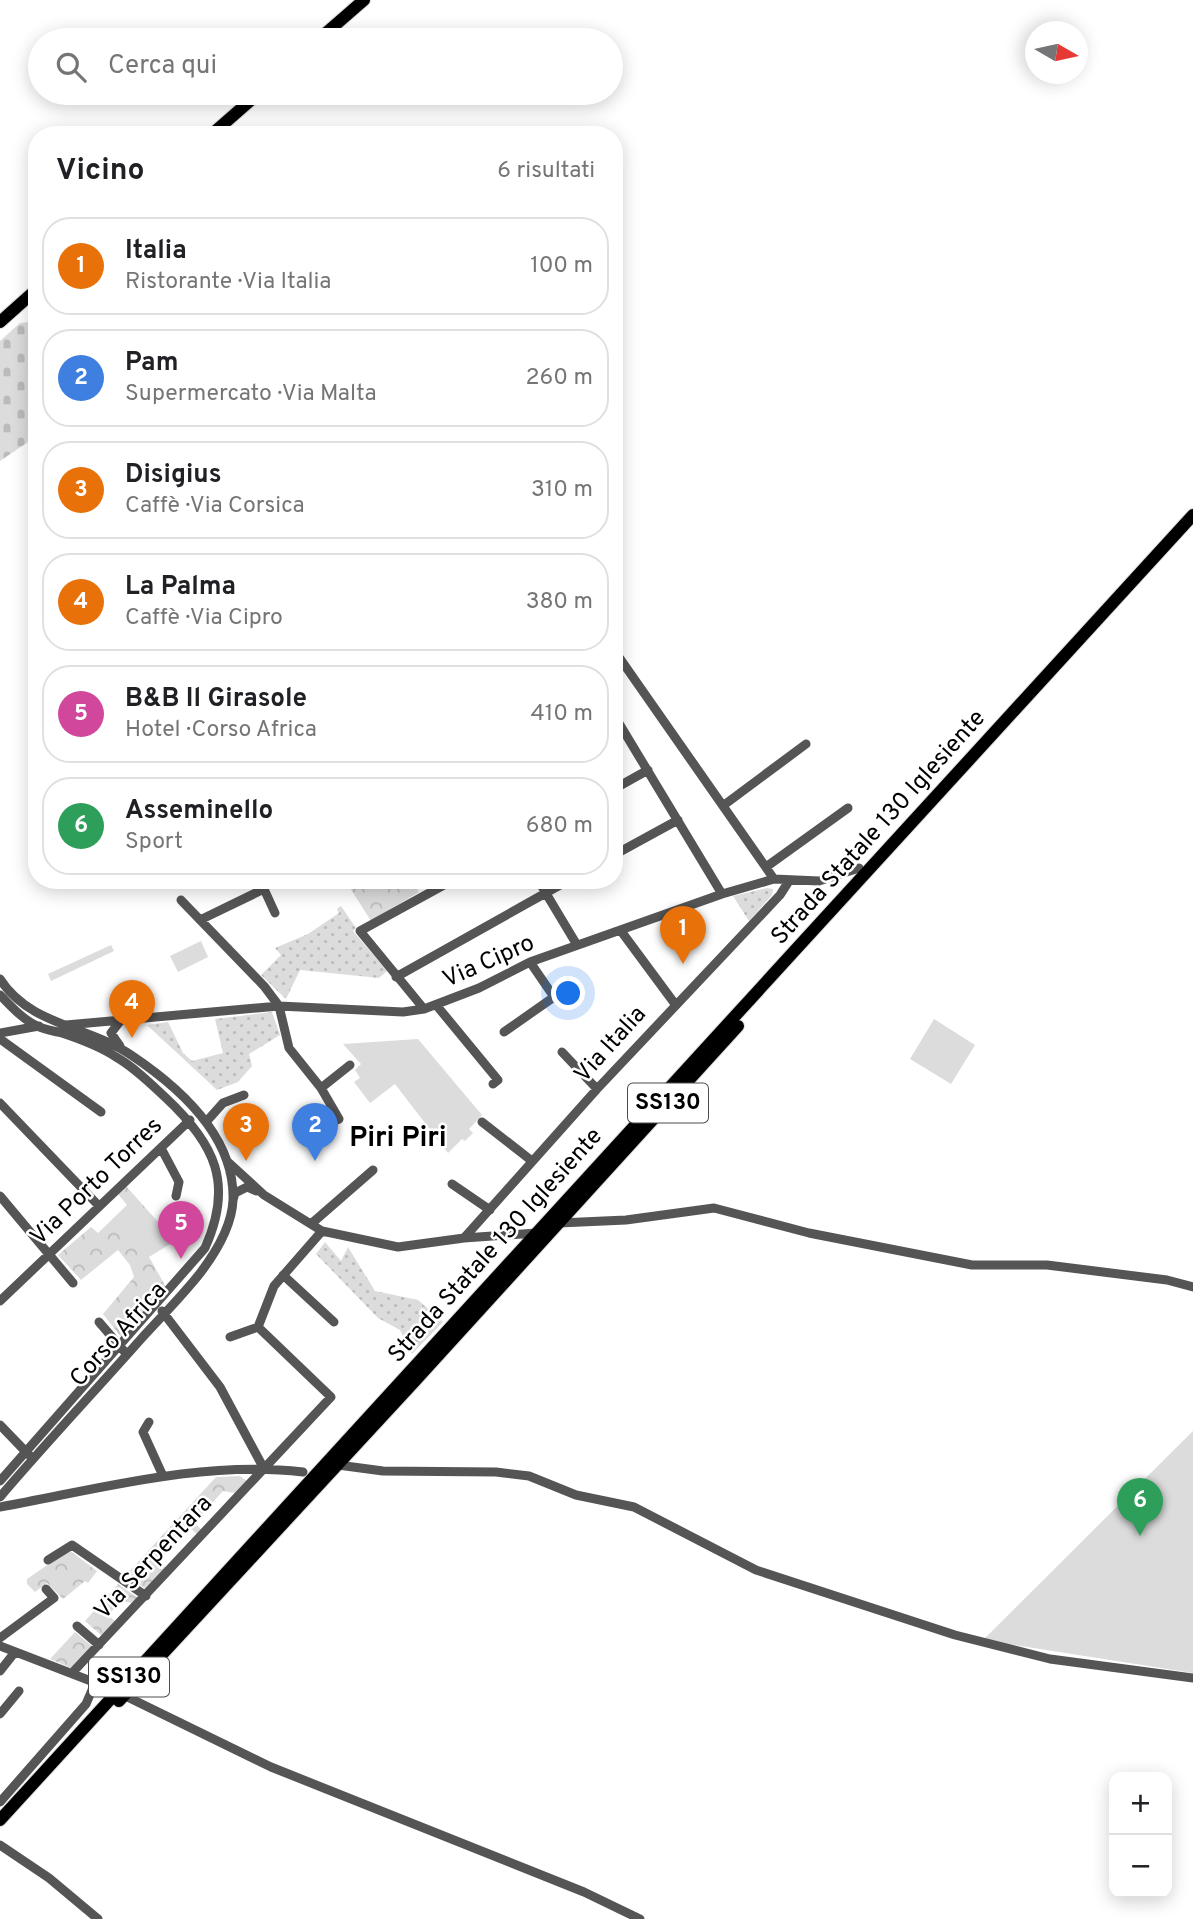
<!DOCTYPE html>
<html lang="it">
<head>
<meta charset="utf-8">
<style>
	body { margin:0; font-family:Overpass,sans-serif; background:#f2f2f2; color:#202124 }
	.controls { position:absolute; right:21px; bottom:21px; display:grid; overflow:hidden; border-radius:14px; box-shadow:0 4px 18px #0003 }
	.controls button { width:63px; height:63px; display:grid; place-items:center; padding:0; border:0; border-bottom:2px solid #e0e0e0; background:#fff; color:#202124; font:35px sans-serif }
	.compass { position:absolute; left:1025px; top:21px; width:63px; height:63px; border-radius:50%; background:#fff; box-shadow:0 4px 18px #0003; rotate:99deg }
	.you { position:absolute; left:569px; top:994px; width:24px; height:24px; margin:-18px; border:5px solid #fff; border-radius:50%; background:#1a73e8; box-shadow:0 0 0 10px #1a73e833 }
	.badge { display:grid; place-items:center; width:46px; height:46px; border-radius:50%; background:#d93025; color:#fff; font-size:23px; font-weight:700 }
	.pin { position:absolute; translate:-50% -58px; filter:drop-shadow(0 2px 4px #0008) }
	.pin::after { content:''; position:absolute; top:37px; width:24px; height:21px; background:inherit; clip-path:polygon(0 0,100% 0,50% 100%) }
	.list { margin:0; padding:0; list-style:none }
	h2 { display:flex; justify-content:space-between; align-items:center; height:91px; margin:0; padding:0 28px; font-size:30px }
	h2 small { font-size:23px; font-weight:400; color:#757577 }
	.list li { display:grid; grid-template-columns:46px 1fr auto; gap:21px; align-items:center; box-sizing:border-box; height:98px; margin:0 14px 14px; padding:0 14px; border:2px solid #e0e0e0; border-radius:28px }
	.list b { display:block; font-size:26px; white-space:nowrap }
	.list p { margin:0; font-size:23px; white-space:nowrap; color:#757577 }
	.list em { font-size:23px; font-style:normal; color:#757577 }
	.icon { flex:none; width:38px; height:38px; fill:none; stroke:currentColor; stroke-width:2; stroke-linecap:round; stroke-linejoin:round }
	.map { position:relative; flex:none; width:1193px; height:1919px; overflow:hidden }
	.search { position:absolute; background:#fff; box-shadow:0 4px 18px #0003; left:28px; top:28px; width:595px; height:77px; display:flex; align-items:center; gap:18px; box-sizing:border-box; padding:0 24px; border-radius:38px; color:#757577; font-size:26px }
	.panel { position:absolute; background:#fff; box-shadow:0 4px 18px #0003; left:28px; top:126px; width:595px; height:763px; border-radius:28px }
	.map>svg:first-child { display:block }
</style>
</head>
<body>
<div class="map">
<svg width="1193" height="1919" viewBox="0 0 1193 1919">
	<defs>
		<pattern id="grass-dots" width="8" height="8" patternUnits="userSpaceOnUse" patternTransform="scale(1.75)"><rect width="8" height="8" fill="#dcdcdc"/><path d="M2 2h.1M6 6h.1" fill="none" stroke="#bbb" stroke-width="1.8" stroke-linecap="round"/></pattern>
		<pattern id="cemetery-stones" width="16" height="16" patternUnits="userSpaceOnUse" patternTransform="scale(1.75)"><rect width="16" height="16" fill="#dcdcdc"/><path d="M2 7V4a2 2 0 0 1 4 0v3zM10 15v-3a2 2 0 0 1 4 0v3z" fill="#bbb"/></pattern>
		<pattern id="park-crowns" width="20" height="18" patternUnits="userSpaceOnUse" patternTransform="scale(1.75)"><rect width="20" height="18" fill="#dcdcdc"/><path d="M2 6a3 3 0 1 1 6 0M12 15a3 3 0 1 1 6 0" fill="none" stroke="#bbb"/></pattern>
	</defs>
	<rect width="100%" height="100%" fill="#fff"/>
	<path fill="url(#grass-dots)" d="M767,888L773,889L772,895L749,921L733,896Z
		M341,906L356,928L353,931L387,971L379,978L300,970L286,999L261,975L281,955L275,948L308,934L339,913L337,909Z
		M272,1012L280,1035L249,1054L252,1066L238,1082L217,1090L147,1025L168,1022L183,1053L192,1061L223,1053L215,1019Z
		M325,1242L341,1261L348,1247L375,1291L418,1300L443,1322L412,1354L400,1330L378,1318L316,1254Z"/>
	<path fill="url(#cemetery-stones)" d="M37,321V436L0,461V341L20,323Z"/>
	<path fill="url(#park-crowns)" d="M345,880H412L419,892L371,921Z
		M126,1186L175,1241L149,1257L166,1287L121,1337L103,1314L134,1277L130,1265L118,1250L81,1280L58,1255L91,1227L98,1233L127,1205L118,1194Z
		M240,1476L247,1481L235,1493L223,1491L194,1523L202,1530L198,1535L189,1527L159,1561L167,1569L147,1590L126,1575L216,1477Z
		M69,1550L97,1571L88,1583L85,1581L63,1599L47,1583L35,1592L27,1584V1579Z
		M118,1584L138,1598L133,1603L121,1601L108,1615L116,1622L102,1636L85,1621Z
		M75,1632L92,1646L71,1668L50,1659Z"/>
	<path fill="#dcdcdc" d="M201,941L208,957L178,972L170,956Z
		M111,945L114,951L51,981L48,974Z
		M934,1019L975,1045L951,1084L910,1059Z
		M418,1039L482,1115L469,1129L473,1133L465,1141L462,1139L448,1153L395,1084L370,1103L354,1082L360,1078L355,1070L361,1064L343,1044Z
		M138,1207L165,1236L146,1253L120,1223Z
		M1193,1431V1673L983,1640Z"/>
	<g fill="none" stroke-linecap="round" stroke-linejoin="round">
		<g stroke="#dbdbdb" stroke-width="14">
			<path id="major" d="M318,40L364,0
				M211,135L259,93
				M0,322L37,289
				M119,1701L415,1381L738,1026
				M0,1820L1193,515"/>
		</g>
		<path stroke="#555" stroke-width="9" d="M614,650L774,879
			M614,715L722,894
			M614,789L648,770
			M724,805L806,744
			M614,855L678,820
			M766,867L848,808
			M538,880L577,945
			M181,900L264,986L279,1006L289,1048L321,1088L339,1119L306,1133
			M200,920L264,889L275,913
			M621,931L675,1004
			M396,977L569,880
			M0,979C29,1025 88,1026 131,1055C179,1087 235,1137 233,1200C232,1226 216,1252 201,1272C183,1295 161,1317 141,1339C94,1392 46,1443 0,1497
			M0,995C11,1006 22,1019 37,1026C45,1030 54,1031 62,1033C80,1039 101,1047 116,1057C134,1067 151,1084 166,1098C215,1144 234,1184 205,1248L0,1481
			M437,1006L498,1080L493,1084
			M424,1009L360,931L453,880
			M66,1025L279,1006L403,1012L424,1009L479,988L530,962L722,894L774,879L819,881L859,868
			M504,1032L554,997L530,962
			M0,1033L39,1026
			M0,1039L101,1112
			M120,1046L111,1033L121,1020
			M562,1052L597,1089
			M321,1088L350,1065
			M0,1103L99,1206
			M206,1122L223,1103L244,1095
			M482,1122L532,1161
			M161,1148L179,1182L176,1196
			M228,1162L264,1195L322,1231L398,1247L464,1238L537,1233
			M452,1184L490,1210
			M0,1196L73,1283
			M233,1200L235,1193L247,1187L256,1191
			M559,1223L626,1220L714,1208L809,1233L972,1265H1047L1167,1280L1193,1287
			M311,1224L373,1170
			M464,1238L597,1089L780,895L789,881
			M283,1275L334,1322
			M0,1301L190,1120
			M162,1311L220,1387L263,1467
			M99,1322L124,1351
			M230,1337L258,1327
			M149,1422L143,1432L163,1476
			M0,1425L29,1455
			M338,1465L383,1471L496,1472L529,1476L576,1495L634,1507L756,1570L955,1635L1050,1659L1193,1678
			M0,1507C99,1489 202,1460 303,1472
			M48,1560L72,1545L146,1596
			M77,1626L99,1645
			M0,1638L54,1598L46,1589
			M0,1646L109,1688L271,1767L584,1892L640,1919
			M0,1671L15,1652
			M72,1673L331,1397L258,1327L274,1286L322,1231
			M0,1714L19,1691
			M0,1802L86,1704L95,1683
			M0,1845L49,1878L98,1919"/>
		<use href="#major" stroke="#000" stroke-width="12"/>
	</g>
	<g text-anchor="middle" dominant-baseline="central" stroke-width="5" stroke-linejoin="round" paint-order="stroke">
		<g fill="#fff" stroke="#4c4c4c" stroke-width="2">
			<rect x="628" y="1083.5" width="80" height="39" rx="5"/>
			<rect x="89" y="1657.5" width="80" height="39" rx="5"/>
		</g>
		<g font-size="23" font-weight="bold" fill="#000">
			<text x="668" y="1103">SS130</text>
			<text x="129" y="1677">SS130</text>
		</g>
		<g font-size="24" fill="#000" stroke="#fff">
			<text transform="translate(879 828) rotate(-48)">Strada Statale 130 Iglesiente</text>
			<text transform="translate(489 962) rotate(-24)">Via Cipro</text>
			<text transform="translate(611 1045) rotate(-48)">Via Italia</text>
			<text transform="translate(97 1182) rotate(-44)">Via Porto Torres</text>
			<text transform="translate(496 1246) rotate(-48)">Strada Statale 130 Iglesiente</text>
			<text transform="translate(119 1335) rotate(-48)">Corso Africa</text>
			<text transform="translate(154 1558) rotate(-47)">Via Serpentara</text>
		</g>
		<g font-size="28" font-weight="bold" fill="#000" stroke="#fff">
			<text x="398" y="1139">Piri Piri</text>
		</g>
	</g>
</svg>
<div class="controls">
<button>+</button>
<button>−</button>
</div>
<svg class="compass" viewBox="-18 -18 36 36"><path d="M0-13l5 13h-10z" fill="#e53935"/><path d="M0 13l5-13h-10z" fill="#757577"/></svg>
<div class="you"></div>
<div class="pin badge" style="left:683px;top:964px;background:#e8710a">1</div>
<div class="pin badge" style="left:315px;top:1161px;background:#3f7fe0">2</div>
<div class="pin badge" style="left:246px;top:1161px;background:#e8710a">3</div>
<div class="pin badge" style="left:132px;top:1038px;background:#e8710a">4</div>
<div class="pin badge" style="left:181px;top:1259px;background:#d1479c">5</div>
<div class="pin badge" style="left:1140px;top:1536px;background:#2e9e5b">6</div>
<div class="search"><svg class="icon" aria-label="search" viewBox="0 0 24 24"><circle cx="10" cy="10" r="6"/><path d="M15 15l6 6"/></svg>Cerca qui</div>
<section class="panel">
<h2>Vicino<small>6 risultati</small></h2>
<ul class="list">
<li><span class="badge" style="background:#e8710a">1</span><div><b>Italia</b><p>Ristorante · Via Italia</p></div><em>100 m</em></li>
<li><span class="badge" style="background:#3f7fe0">2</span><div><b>Pam</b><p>Supermercato · Via Malta</p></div><em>260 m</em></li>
<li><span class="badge" style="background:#e8710a">3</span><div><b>Disigius</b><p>Caffè · Via Corsica</p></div><em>310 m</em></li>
<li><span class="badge" style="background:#e8710a">4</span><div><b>La Palma</b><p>Caffè · Via Cipro</p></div><em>380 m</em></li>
<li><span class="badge" style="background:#d1479c">5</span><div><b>B&amp;B Il Girasole</b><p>Hotel · Corso Africa</p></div><em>410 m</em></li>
<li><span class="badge" style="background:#2e9e5b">6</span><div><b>Asseminello</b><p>Sport</p></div><em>680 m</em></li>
</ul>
</section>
</div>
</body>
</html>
